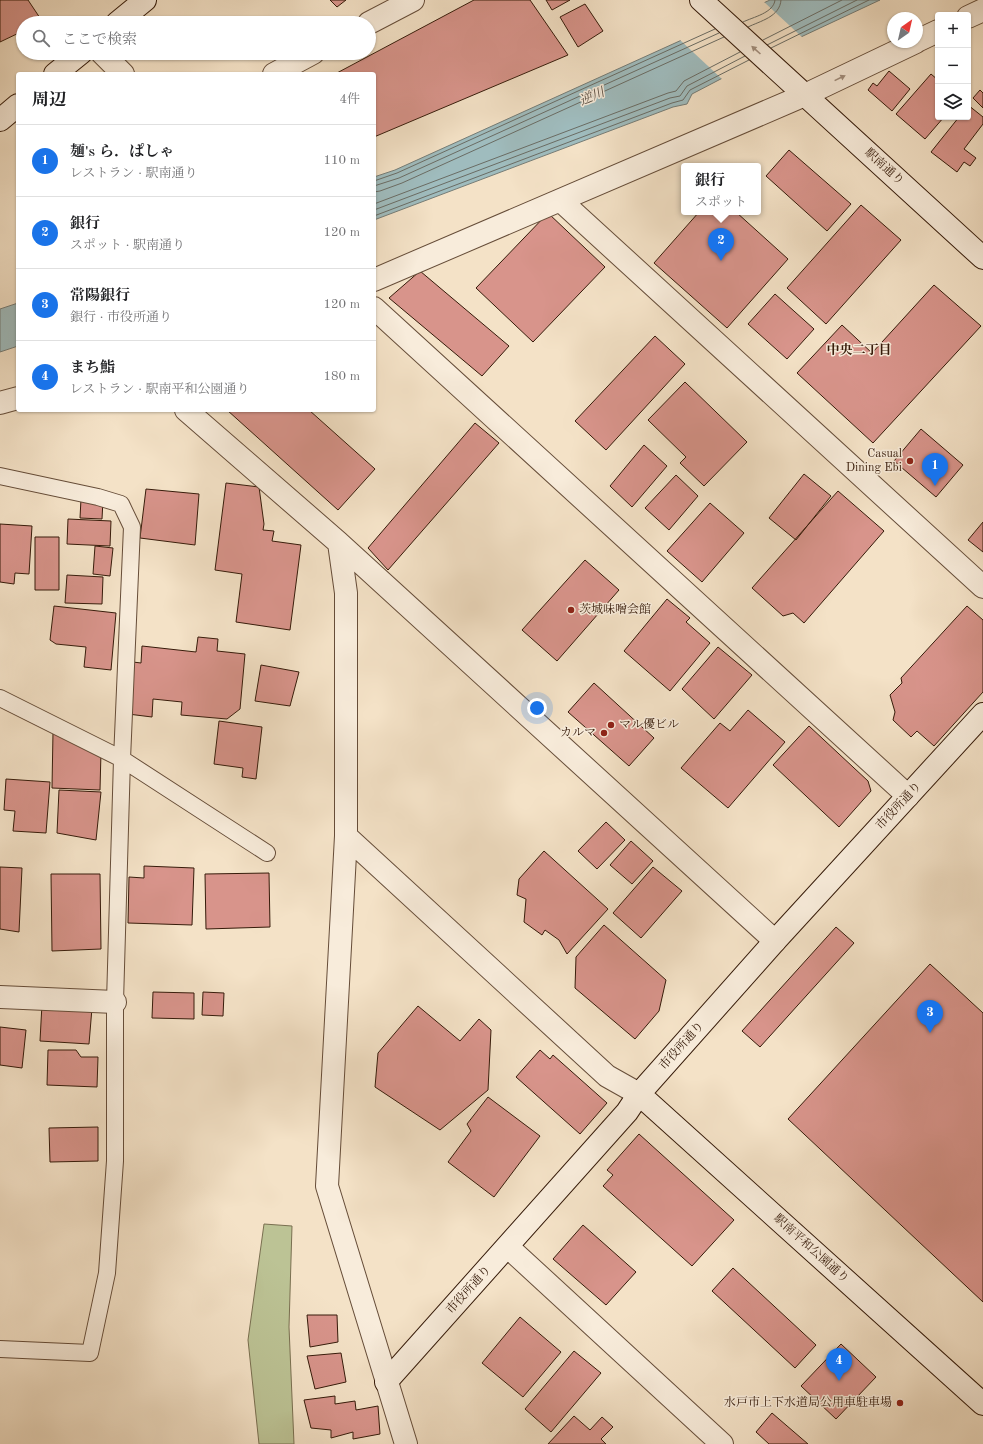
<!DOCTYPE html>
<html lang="ja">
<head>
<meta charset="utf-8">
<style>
	body { margin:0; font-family:"Old Standard TT","Noto Serif JP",serif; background:#f2f2f2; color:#202124 }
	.controls { position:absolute; right:12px; top:12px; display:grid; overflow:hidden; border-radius:4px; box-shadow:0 1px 3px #0004 }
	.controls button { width:36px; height:36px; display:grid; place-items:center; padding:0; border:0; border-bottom:1px solid #e0e0e0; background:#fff; color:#202124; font:20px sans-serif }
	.compass { position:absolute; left:887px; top:12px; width:36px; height:36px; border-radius:50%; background:#fff; box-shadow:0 1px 3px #0004; rotate:34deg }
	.you { position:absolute; left:537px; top:708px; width:14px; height:14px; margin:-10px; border:3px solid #fff; border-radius:50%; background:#1a73e8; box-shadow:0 0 0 6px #1a73e833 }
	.badge { display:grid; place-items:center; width:26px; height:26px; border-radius:50%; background:#1a73e8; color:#fff; font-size:13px; font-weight:700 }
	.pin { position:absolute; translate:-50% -33px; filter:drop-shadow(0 1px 2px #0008) }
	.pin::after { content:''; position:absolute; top:21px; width:14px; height:12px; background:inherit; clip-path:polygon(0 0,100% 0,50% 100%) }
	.popup { position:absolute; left:681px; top:163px; width:80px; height:52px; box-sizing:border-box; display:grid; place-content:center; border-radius:4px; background:#fff; filter:drop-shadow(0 1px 3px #0005); font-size:13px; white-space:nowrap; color:#757577 }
	.popup b { font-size:15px; color:#202124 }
	.popup::after { content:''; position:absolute; left:50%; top:100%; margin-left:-8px; border:8px solid transparent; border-top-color:#fff }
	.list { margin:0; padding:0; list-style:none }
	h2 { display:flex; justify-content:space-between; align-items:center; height:52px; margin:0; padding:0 16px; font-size:17px }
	h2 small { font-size:13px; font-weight:400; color:#757577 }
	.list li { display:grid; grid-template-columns:26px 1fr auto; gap:12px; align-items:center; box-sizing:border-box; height:72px; padding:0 16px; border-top:1px solid #e0e0e0 }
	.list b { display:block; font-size:15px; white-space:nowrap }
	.list p { margin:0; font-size:13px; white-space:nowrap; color:#757577 }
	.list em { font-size:13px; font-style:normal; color:#757577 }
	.icon { flex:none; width:22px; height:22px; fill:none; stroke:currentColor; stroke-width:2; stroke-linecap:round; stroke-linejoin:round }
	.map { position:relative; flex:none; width:983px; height:1444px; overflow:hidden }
	.search { position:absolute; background:#fff; box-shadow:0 1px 3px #0004; left:16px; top:16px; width:360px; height:44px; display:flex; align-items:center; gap:10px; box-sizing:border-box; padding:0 14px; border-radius:22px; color:#757577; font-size:15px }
	.panel { position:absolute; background:#fff; box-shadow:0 1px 3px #0004; left:16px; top:72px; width:360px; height:340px; border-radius:4px }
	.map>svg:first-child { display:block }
</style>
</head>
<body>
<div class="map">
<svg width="983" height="1444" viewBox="0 0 983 1444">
	<rect width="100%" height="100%" fill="#f4e2c7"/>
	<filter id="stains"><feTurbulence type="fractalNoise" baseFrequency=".005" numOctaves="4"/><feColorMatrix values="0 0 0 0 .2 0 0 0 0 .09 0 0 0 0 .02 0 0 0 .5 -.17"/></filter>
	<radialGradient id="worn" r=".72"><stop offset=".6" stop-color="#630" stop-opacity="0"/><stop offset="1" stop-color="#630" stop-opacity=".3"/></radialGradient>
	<path fill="#bcc395" stroke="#796f50" d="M264,1224L292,1226L289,1327L294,1444H259L248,1340Z"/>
	<path fill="#9fbcbe" stroke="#757c76" d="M770,0H880L803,36L692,94L687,104L673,107L374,220V177L395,170Z
		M18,303V346L0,352V309Z"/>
	<path fill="#f4e2c7" d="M763,1L803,38L723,80L679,39Z"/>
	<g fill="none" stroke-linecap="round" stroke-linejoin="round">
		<path stroke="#6a6c64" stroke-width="1" d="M743,22C753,17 774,13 775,0
			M748,27C760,21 780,17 781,0
			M763,40L842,0
			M767,45L857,0
			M771,48L869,0
			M374,181L397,173L715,29
			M374,186L399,178L719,33
			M374,192L380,191L402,183L724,37
			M374,204L668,93L676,91L684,81L740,52
			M374,210L670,98L680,96L687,86L745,56
			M374,216L672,103L683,100L690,90L749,60"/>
	</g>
	<path fill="#d8948b" stroke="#361b0a" d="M0,0H28L42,21L39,23H23V31L0,42Z
		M330,0H346L337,7Z
		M474,0H530L568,55L374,137V74H335Z
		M546,0H570L552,10Z
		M585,4L603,31L578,47L560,17Z
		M889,71L910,89L892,111L868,90L873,83L877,86Z
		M931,74L938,80V117H944L925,139L896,114Z
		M980,90L983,93V108L973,98Z
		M968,105L983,117V124L964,149L976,158L970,166L964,162L957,172L931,152L959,117H968Z
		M789,150L851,204L827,231L766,176Z
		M861,205L901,240L826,324L787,288Z
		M699,212H736L788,259L727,328L654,263Z
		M548,213L605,267L533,342L476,288Z
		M420,271L509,346L482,376L389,298Z
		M934,285L981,326L873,443L797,373L842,325L872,353Z
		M775,294L814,329L787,359L748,324Z
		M655,336L685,364L606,450L575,421Z
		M685,382L747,442L704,486L680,463L686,457L648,420Z
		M227,410H309L375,469L338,510Z
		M475,423L499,443L388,570L368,548Z
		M921,429L963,465L936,497L894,461Z
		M644,445L667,466L632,507L610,486Z
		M804,474L831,496L796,540L769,518Z
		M676,475L698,496L669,530L645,508Z
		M226,483L259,487L264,524L263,530L274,531L272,541L301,545L290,630L236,622L242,574L215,570Z
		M146,489L199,494L195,545L140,538Z
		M838,491L884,531L804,623L793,613L783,616L752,588Z
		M81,499L103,500L102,519L80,518Z
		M710,503L744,533L702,582L667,551Z
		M68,519L111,521L110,546L67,544Z
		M983,522V552L968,540Z
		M0,524L32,526L29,574L15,573L14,584L0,582Z
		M35,537H59V590H35Z
		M95,546L113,548L110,576L93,574Z
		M585,560L619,590L557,661L522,630Z
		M67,575L103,577L102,604L65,603Z
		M667,599L690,618L686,622L710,643L670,691L624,651Z
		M54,606L116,613L111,670L84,667L86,647L56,644L50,640Z
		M967,606L983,620V692L934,746L917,731L911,737L893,720L895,712L890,695L902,683L901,678Z
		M198,637L218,639L217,651L245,654L240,709L227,719L181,715L182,702L153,699L152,717L128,714L133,662L141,663L142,646L196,652Z
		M718,647L752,675L714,719L682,689Z
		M261,665L299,672L290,706L255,701Z
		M594,683L654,738L629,766L568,712Z
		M748,710L785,742L728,808L681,768L720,723L730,731Z
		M219,721L262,727L256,779L242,777L243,768L214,764Z
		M809,726L868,781L871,791L839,827L773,765Z
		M53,732L101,752L100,790L52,788Z
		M6,779L50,782L46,833L13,831L15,811L4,810Z
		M59,790L101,792L96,840L57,833Z
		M606,822L625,840L597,869L578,851Z
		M631,841L653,861L632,884L610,865Z
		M544,851L608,909L567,954L559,940L545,930L542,935L524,922L526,899L517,895L519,879Z
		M144,866L194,868L192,925L128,923L129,877L144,878Z
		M0,867L22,868L19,932L0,929Z
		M653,867L682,891L641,938L613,913Z
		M269,873L270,927L206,929L205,874Z
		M51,874H100L101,949L52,951Z
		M604,925L666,980L659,1011L635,1039L575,988L576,957Z
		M836,927L854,943L760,1047L742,1031Z
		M930,964L983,1013V1302L788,1119Z
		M153,992L194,993V1019L152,1018Z
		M203,992L224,993L223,1016L202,1015Z
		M42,1004L92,1008L89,1044L40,1041Z
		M418,1006L460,1041L479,1019L491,1030L488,1090L440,1130L375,1087L378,1053Z
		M0,1027L26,1030L22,1068L0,1065Z
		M48,1050H76L81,1057H98L97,1087L47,1085Z
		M540,1050L550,1059L553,1055L607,1103L580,1134L516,1077Z
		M488,1097L540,1136L494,1197L448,1162L471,1131L467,1124Z
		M98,1127V1161L50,1162L49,1128Z
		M639,1134L734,1220L692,1266L603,1186L613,1175L607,1170Z
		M583,1225L636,1272L606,1305L553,1259Z
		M733,1268L816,1345L795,1368L712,1291Z
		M307,1315H337L338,1342L310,1347Z
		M520,1317L561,1352L523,1397L482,1363Z
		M841,1344L876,1377L836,1419L801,1386Z
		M574,1351L601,1373L551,1432L525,1409Z
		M341,1353L346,1382L315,1389L307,1356Z
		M335,1396V1404L355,1401L356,1410L378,1406L380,1434L353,1439V1432L331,1438V1430L311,1428L304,1400Z
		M772,1413L808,1444H769L756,1432Z
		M574,1416L590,1430L602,1417L613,1427L601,1439L606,1444H548Z"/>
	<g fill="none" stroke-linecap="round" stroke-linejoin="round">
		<g stroke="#664d39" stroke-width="18">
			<path id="lane" d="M0,476L98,497L121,504L132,527L122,759L115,1002V1161L107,1273L90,1353L0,1349
				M0,698L122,759L267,853"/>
		</g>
		<g stroke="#664d39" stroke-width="24">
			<path id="street" d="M968,17L983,10
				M369,23L413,0
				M917,41L938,31
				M102,53L123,74
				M274,74L313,53
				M561,201L983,587
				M374,280L805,95L916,42
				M374,308L908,796
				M0,403L18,398
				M186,410L339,543L346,593V836L327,1186L406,1444
				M339,543L775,941
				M346,836L607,1076L639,1094
				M0,997L115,1002
				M508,1247L722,1444"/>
		</g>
		<g stroke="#361b0a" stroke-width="24">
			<path id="secondary" d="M701,0L983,258
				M117,23L145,0
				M55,74L81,53
				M0,120L18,105
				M639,1094L983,1404
				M386,1382L627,1112L639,1094L775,941L983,714"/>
		</g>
		<use href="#lane" stroke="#f8ecdb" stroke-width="16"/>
		<use href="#street" stroke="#f8ecdb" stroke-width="22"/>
		<use href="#secondary" stroke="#f8ecdb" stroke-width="22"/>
	</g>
	<defs><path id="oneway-solid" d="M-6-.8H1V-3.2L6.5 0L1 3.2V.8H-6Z"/></defs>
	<g fill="#a18e7d">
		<use href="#oneway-solid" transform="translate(756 50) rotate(-138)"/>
		<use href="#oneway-solid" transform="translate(840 78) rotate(-26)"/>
	</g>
	<g fill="#8f2418" stroke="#f8ecdb" stroke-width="1.5">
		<circle cx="910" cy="461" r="4"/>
		<circle cx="571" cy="610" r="4"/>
		<circle cx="611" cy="725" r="4"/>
		<circle cx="604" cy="733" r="4"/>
		<circle cx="900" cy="1403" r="4"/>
	</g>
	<g text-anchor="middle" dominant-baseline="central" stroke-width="3" stroke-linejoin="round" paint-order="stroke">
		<g font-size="12" fill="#361b0a" stroke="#f8ecdb">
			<text transform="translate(884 167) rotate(42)">駅南通り</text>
			<text transform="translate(899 806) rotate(-47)">市役所通り</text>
			<text transform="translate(682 1046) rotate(-48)">市役所通り</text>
			<text transform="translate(811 1249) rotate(42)">駅南平和公園通り</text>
			<text transform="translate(469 1290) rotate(-48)">市役所通り</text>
		</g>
		<g font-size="12" fill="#361b0a" stroke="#f8ecdb" text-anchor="end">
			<text x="902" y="454">Casual<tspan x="902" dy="14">Dining Ebi</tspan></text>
			<text x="579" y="610" text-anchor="start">茨城味噌会館</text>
			<text x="619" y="725" text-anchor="start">マル優ビル</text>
			<text x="596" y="733">カルマ</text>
			<text x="892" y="1403">水戸市上下水道局公用車駐車場</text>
		</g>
		<g font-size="13" font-style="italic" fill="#564b40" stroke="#f8ecdb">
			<text transform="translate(592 97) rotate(-23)">逆川</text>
		</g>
		<g font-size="13" font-weight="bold" fill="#361b0a" stroke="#f8ecdb">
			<text x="859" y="350">中央二丁目</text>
		</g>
	</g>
	<rect width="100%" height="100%" filter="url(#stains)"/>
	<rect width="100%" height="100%" fill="url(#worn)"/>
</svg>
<div class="controls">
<button>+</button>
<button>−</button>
<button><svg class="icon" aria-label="layers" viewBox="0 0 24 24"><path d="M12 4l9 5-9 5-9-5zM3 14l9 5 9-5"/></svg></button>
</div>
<svg class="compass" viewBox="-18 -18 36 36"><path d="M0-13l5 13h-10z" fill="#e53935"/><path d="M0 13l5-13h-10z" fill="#757577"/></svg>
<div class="you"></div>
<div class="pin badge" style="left:935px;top:486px">1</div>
<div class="pin badge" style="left:721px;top:261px">2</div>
<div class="popup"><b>銀行</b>スポット</div>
<div class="pin badge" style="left:930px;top:1033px">3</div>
<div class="pin badge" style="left:839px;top:1381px">4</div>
<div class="search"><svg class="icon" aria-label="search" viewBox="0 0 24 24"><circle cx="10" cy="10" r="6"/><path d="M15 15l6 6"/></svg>ここで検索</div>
<section class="panel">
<h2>周辺<small>4件</small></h2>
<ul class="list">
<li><span class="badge">1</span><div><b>麺's ら．ぱしゃ</b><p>レストラン · 駅南通り</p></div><em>110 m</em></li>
<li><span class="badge">2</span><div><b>銀行</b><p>スポット · 駅南通り</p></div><em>120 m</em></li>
<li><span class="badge">3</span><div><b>常陽銀行</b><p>銀行 · 市役所通り</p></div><em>120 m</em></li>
<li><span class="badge">4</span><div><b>まち鮨</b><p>レストラン · 駅南平和公園通り</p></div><em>180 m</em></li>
</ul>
</section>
</div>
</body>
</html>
